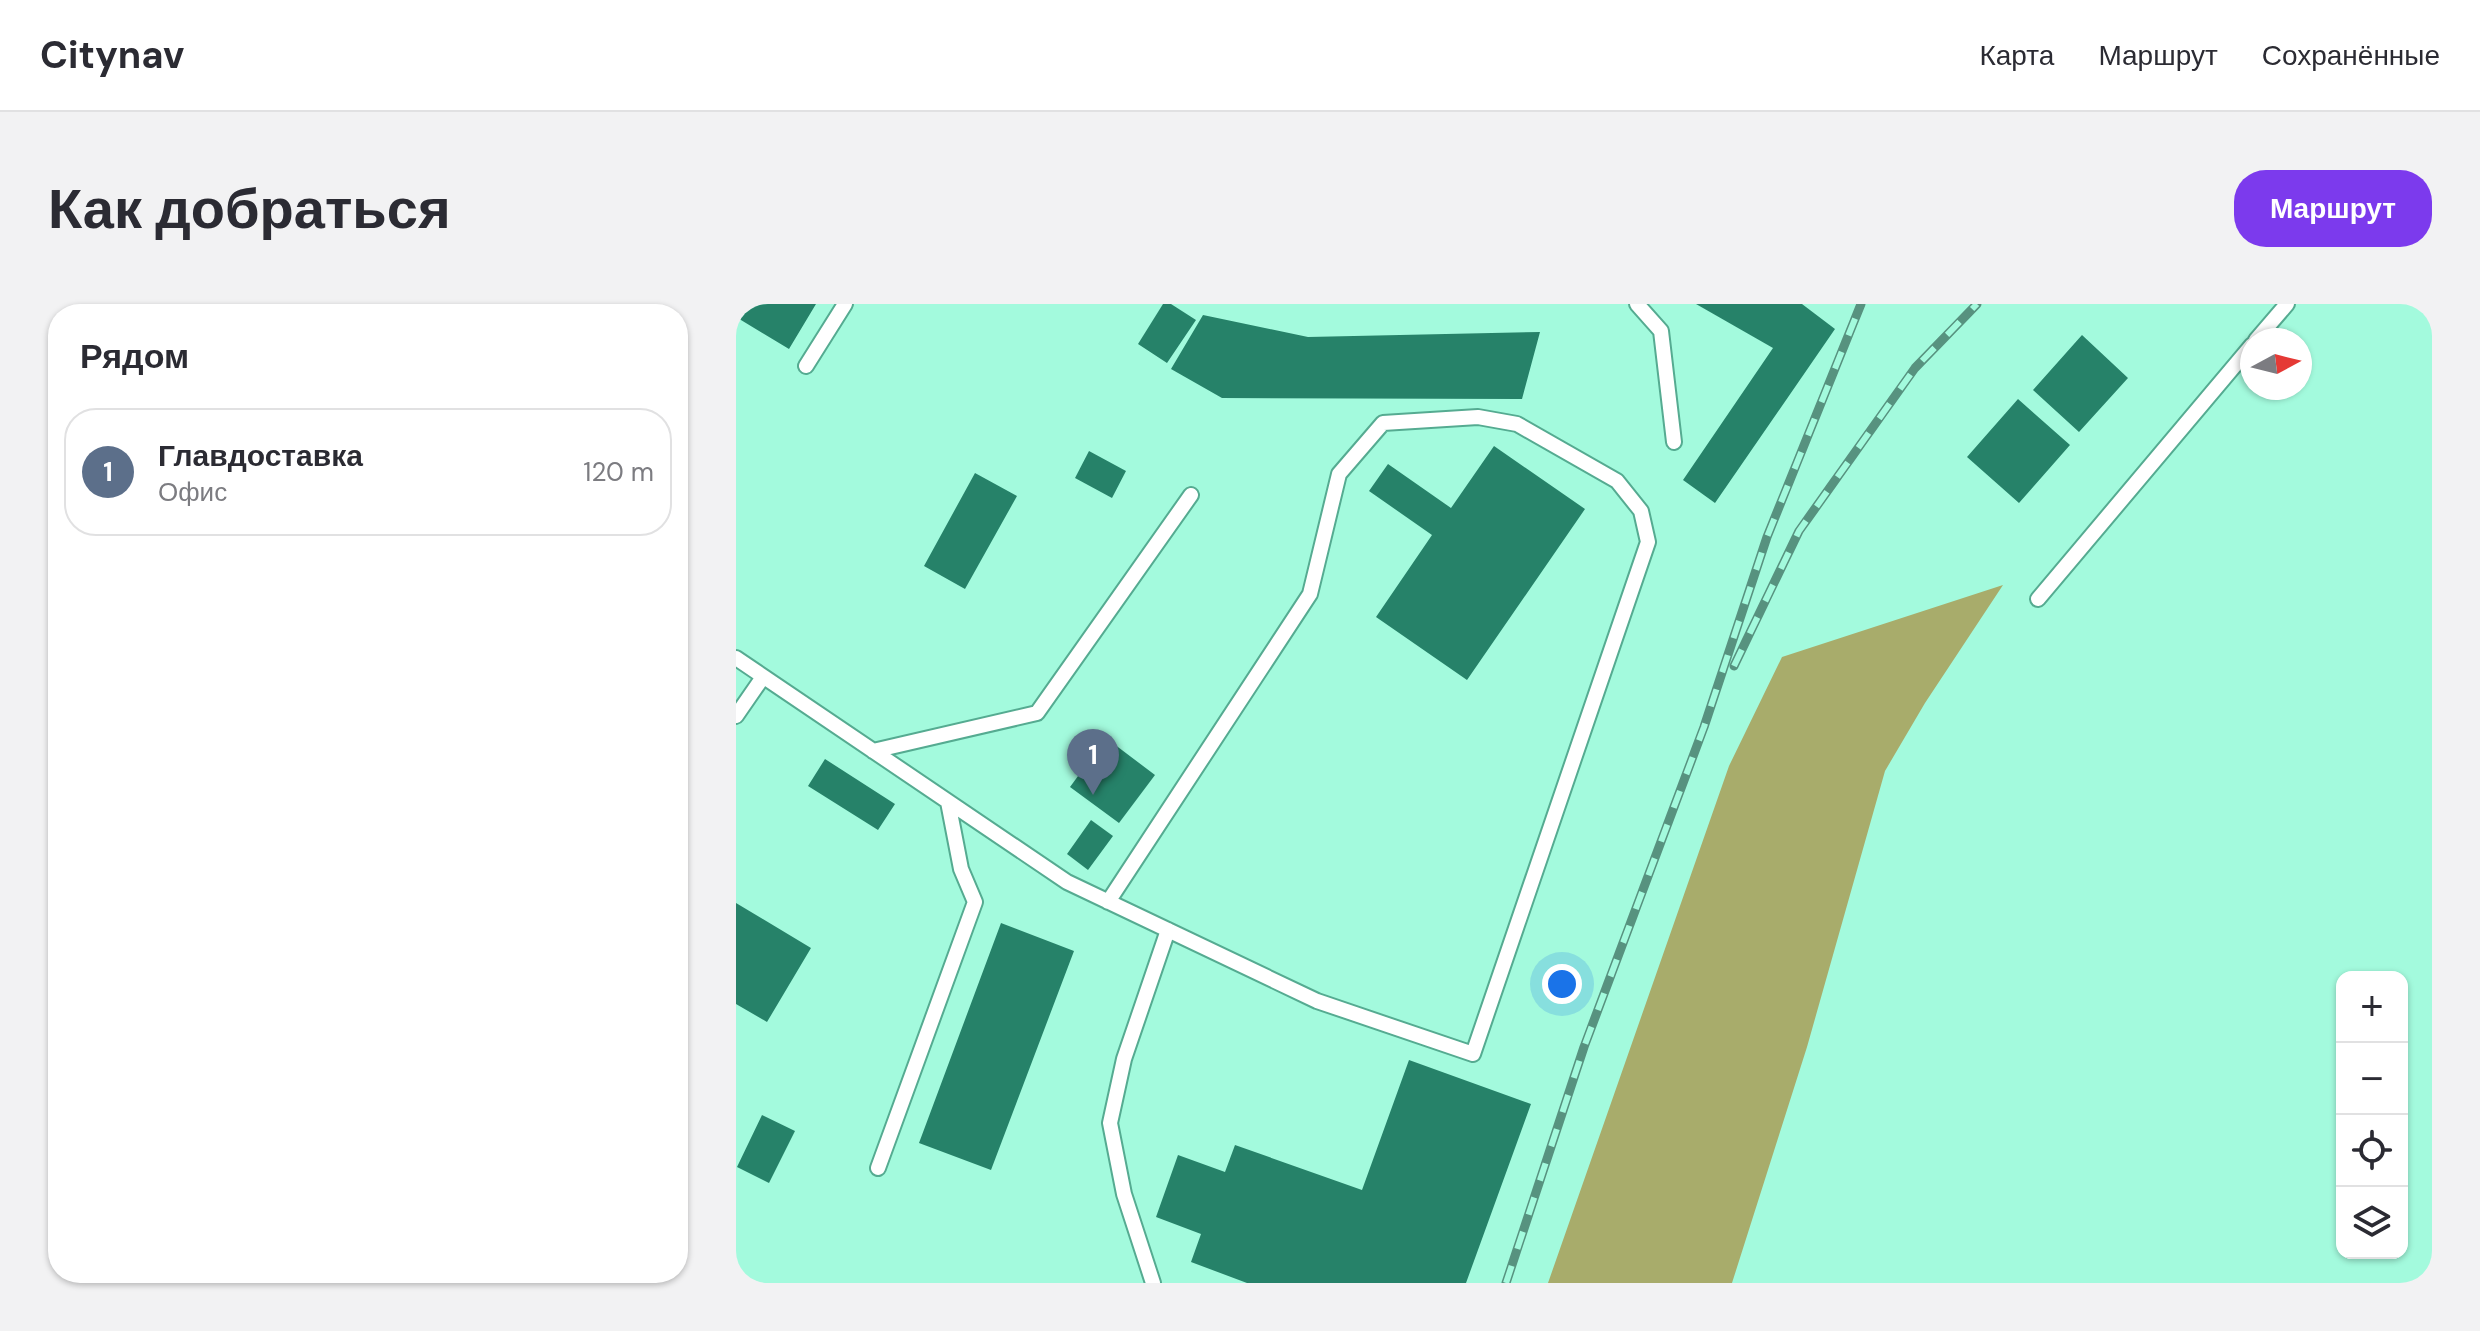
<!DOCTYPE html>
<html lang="ru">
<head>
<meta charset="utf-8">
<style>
	body { margin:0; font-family:"DM Sans",sans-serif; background:#f2f2f3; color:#2b2b33 }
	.controls { position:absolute; right:24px; bottom:24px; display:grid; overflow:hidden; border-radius:16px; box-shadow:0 2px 6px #0004 }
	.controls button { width:72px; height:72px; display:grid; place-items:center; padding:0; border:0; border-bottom:2px solid #e1e1e2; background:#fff; color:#2b2b33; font:40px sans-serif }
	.compass { position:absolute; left:1504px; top:24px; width:72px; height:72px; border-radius:50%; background:#fff; box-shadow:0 2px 6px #0004; rotate:83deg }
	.you { position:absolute; left:826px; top:680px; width:28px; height:28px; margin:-20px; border:6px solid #fff; border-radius:50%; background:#1a73e8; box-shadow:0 0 0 12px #1a73e833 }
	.badge { display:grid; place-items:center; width:52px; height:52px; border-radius:50%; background:#7c3aed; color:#fff; font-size:26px; font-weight:700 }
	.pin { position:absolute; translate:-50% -66px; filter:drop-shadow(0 2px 4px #0008) }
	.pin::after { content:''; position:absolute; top:42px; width:28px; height:24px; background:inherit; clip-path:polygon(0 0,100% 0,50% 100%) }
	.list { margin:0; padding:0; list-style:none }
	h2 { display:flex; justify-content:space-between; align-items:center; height:104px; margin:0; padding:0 32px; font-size:34px }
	h2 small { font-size:26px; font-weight:400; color:#7c7c81 }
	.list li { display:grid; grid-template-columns:52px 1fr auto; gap:24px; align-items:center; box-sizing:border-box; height:128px; margin:0 16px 16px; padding:0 16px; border:2px solid #e1e1e2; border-radius:32px }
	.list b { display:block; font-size:30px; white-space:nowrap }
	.list p { margin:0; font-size:26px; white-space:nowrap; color:#7c7c81 }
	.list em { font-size:26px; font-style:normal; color:#7c7c81 }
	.icon { flex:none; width:44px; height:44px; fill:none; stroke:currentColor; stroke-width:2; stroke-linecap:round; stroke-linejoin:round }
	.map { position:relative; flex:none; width:1696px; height:979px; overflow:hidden; border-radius:32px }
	header { display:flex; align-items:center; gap:48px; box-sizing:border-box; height:112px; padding:0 40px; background:#fff; border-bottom:2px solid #e1e1e2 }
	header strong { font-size:38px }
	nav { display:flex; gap:44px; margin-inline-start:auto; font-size:28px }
	.intro { display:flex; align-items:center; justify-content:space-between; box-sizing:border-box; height:192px; padding:0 48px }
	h1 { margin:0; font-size:56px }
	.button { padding:20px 36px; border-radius:32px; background:#7c3aed; color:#fff; font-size:28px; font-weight:700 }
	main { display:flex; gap:48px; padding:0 48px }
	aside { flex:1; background:#fff; border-radius:32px; box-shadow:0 2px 6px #0004 }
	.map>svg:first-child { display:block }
</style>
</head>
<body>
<header>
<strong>Citynav</strong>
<nav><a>Карта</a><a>Маршрут</a><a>Сохранённые</a></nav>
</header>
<div class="intro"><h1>Как добраться</h1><a class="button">Маршрут</a></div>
<main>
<aside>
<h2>Рядом<small></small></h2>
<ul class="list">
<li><span class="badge" style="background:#5c6f8a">1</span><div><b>Главдоставка</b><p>Офис</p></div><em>120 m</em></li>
</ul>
</aside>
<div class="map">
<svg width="1696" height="979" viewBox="0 0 1696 979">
	<rect width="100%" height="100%" fill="#a3fadd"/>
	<path fill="#a8ac6b" d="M1267,281L1189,399L1149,467L1071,743L996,979H812L993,462L1046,353Z"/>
	<path fill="#268269" d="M0,0H80L53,45L0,13Z
		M427,0H435L460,16L431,59L402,40Z
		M960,0H1066L1099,25L979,199L947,176L1037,44Z
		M467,11L572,33L804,28L786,95L486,94L435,65Z
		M1346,31L1392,74L1343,128L1297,86Z
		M1282,95L1334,141L1283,199L1231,153Z
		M758,142L849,205L731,376L640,313L696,231L633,187L652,160L715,204Z
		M353,147L390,167L376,194L339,174Z
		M239,169L281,192L229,285L188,262Z
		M370,434L419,471L383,519L334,483Z
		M89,455L159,500L142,526L72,482Z
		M355,516L377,532L352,566L331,550Z
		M0,599L75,644L31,718L0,700Z
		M265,619L338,647L255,866L183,839Z
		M673,756L795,800L730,979H511L455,958L465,930L420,913L442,851L489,868L499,841L626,886Z
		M26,811L59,827L33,879L1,863Z"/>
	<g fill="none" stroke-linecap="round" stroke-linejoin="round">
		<g stroke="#55ab91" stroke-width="18">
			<path id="service" d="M901,0L925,27L938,138
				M1520,36L1551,0
				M70,62L109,0
				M1302,295L1516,41
				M0,354L331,578L581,697L737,750L912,238L905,207L881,177L781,120L742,113L647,119L603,170L574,290L372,598
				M0,412L27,373
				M137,447L301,409L455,191
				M142,864L239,598L225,565L212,498
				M417,979L388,890L374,819L388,755L432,626"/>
		</g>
		<use href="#service" stroke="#fff" stroke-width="14"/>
		<g stroke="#57927f" stroke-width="9">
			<path id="rail" d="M998,362L1063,227L1179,64L1241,0
				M770,979L848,743L968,423L1031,233L1125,0"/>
		</g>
		<use href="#rail" stroke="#a3fadd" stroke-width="6" stroke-dasharray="18" stroke-linecap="butt"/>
	</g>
</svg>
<div class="controls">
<button>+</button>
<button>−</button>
<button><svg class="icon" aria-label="locate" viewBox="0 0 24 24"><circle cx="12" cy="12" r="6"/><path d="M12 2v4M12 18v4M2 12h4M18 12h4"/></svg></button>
<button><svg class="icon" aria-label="layers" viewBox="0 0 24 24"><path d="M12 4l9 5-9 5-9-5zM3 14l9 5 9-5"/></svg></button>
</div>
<svg class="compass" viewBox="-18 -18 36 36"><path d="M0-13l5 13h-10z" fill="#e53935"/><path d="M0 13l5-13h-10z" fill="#7c7c81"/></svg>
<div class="you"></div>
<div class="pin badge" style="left:357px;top:491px;background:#5c6f8a">1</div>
</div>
</main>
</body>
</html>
